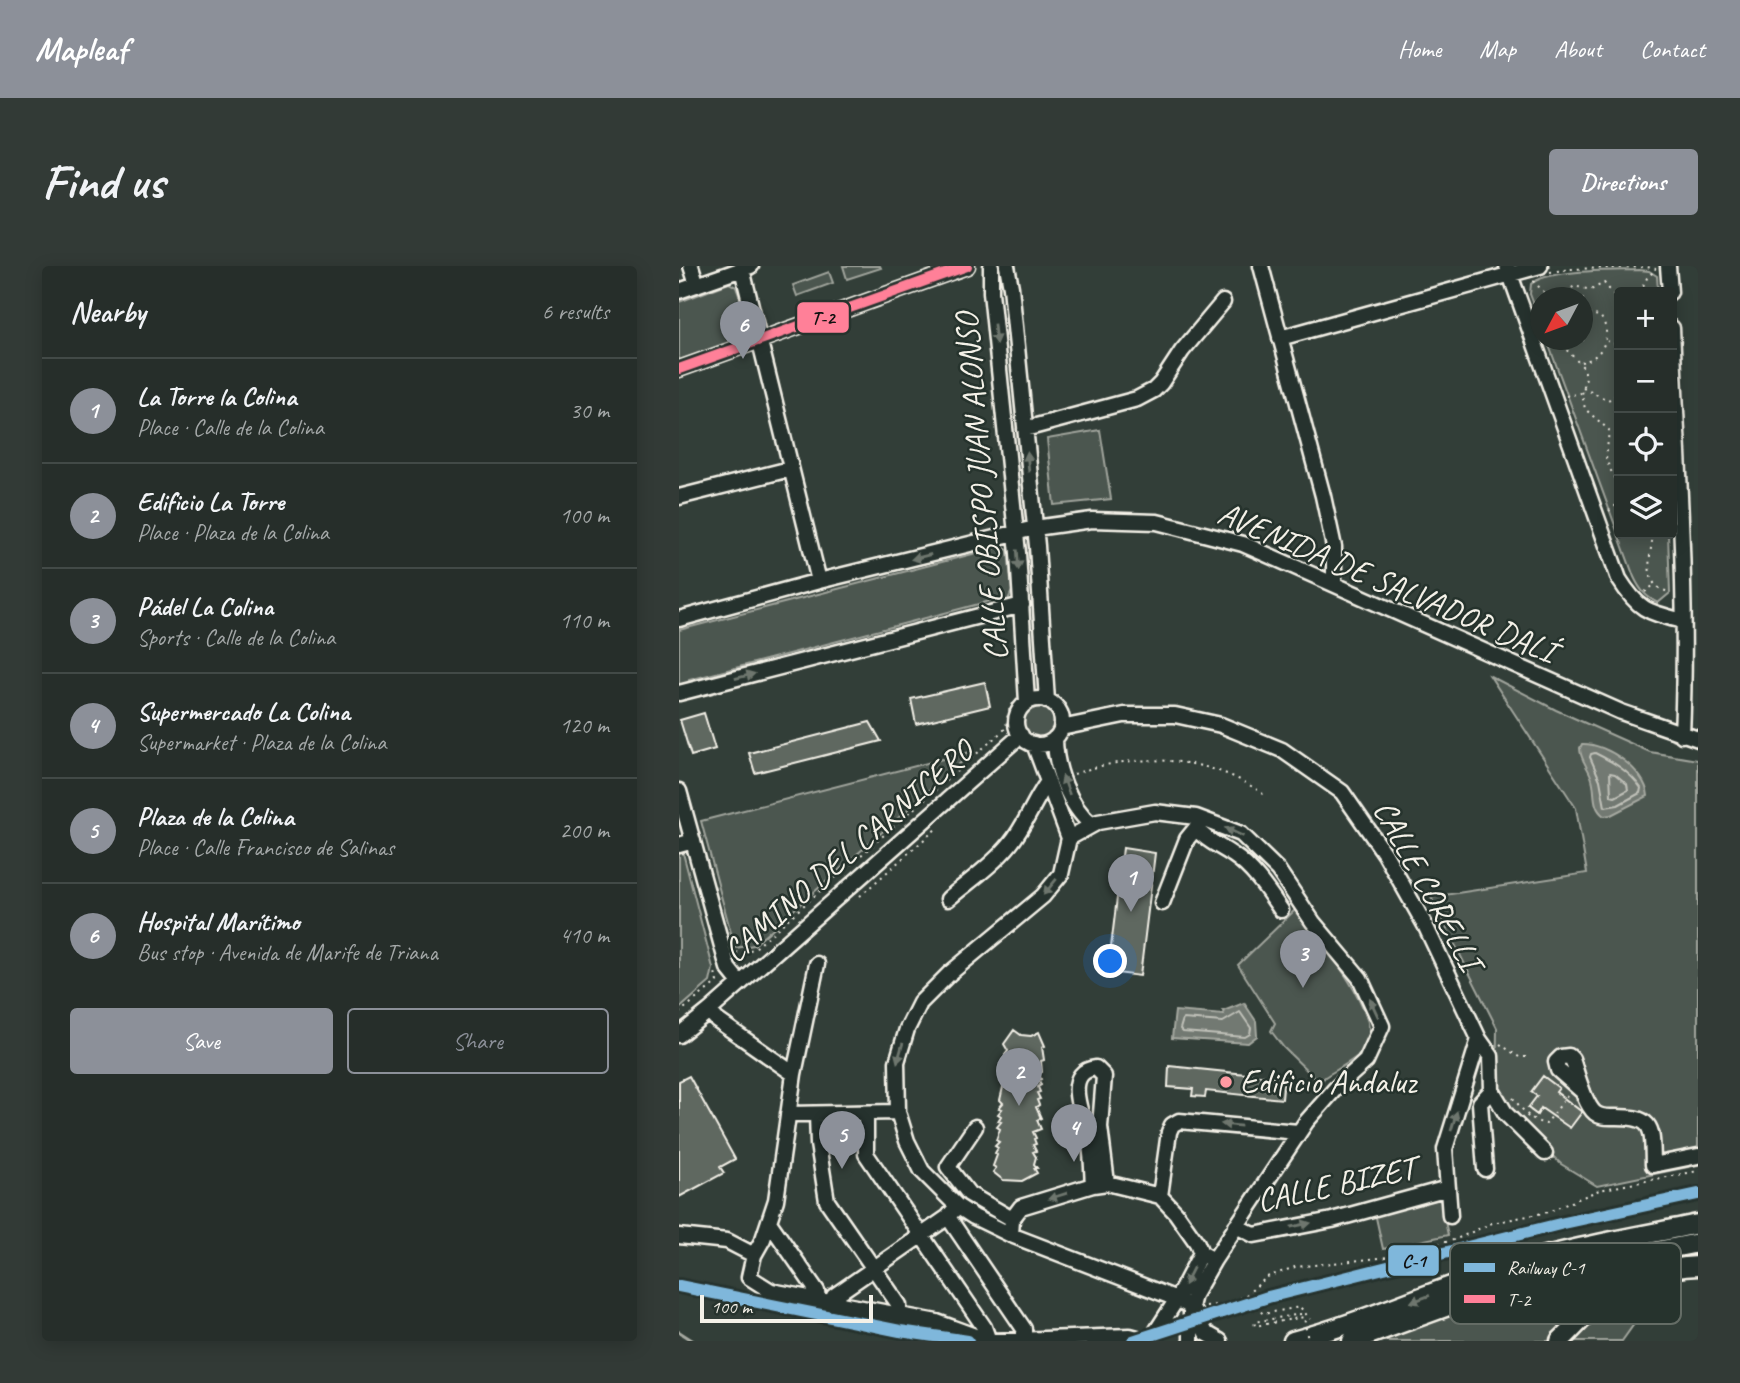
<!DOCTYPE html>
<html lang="en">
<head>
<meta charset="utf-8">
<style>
	body { margin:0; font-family:Caveat,sans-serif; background:#323a36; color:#f1f3f6 }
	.controls { position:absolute; right:21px; top:21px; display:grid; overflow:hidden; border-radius:7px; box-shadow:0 4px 18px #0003 }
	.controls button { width:63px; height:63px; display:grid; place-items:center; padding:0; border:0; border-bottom:2px solid #424a47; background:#262e2a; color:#f1f3f6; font:35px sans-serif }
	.compass { position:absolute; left:851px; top:21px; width:63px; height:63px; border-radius:50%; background:#262e2a; box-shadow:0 4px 18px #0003; rotate:229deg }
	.scale { position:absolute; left:21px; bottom:18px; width:173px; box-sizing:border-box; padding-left:7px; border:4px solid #f4f1e8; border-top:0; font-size:19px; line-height:24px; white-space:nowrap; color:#f4f1e8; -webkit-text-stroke:5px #26332d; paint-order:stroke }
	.you { position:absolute; left:432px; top:696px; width:24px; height:24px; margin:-18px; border:5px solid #fff; border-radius:50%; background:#1a73e8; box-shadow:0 0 0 10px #1a73e833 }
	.badge { display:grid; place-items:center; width:46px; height:46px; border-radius:50%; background:#8c9099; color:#fff; font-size:23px; font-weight:700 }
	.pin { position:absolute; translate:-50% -58px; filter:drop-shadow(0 2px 4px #0008) }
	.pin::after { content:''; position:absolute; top:37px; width:24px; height:21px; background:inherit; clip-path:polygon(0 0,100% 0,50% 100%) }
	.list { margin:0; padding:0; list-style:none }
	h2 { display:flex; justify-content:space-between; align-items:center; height:91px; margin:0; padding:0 28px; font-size:30px }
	h2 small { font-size:23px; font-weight:400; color:#a4a8a8 }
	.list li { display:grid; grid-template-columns:46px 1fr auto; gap:21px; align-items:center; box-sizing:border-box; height:105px; padding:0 28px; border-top:2px solid #424a47 }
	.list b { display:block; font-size:26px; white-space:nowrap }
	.list p { margin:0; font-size:23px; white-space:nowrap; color:#a4a8a8 }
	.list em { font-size:23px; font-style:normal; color:#a4a8a8 }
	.actions { display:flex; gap:14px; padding:21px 28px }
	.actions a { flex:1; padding:16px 0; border:2px solid #8c9099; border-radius:7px; text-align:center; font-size:24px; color:#8c9099 }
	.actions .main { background:#8c9099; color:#fff }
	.icon { flex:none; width:38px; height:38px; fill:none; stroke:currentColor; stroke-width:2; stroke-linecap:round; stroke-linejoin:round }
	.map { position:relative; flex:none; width:1019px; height:1075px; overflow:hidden; border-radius:7px }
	header { display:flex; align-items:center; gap:42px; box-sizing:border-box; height:98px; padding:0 35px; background:#8c9099; color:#fff }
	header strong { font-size:33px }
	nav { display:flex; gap:38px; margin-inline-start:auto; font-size:24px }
	.intro { display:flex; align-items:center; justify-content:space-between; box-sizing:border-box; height:168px; padding:0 42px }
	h1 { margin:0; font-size:49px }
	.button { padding:18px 32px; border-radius:7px; background:#8c9099; color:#fff; font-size:24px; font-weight:700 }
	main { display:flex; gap:42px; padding:0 42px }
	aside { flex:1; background:#262e2a; border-radius:7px; box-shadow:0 4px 18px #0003 }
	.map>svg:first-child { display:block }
</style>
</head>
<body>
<header>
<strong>Mapleaf</strong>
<nav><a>Home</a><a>Map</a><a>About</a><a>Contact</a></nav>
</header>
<div class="intro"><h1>Find us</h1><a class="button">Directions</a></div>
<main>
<aside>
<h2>Nearby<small>6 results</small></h2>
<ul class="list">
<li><span class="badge">1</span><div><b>La Torre la Colina</b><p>Place · Calle de la Colina</p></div><em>30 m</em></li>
<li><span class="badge">2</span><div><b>Edificio La Torre</b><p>Place · Plaza de la Colina</p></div><em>100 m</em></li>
<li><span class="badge">3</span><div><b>Pádel La Colina</b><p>Sports · Calle de la Colina</p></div><em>110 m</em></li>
<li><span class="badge">4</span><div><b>Supermercado La Colina</b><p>Supermarket · Plaza de la Colina</p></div><em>120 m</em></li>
<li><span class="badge">5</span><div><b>Plaza de la Colina</b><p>Place · Calle Francisco de Salinas</p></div><em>200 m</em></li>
<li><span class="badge">6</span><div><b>Hospital Marítimo</b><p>Bus stop · Avenida de Marife de Triana</p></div><em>410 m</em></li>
</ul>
<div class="actions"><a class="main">Save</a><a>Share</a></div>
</aside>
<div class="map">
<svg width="1019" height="1075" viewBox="0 0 1019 1075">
	<rect width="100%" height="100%" fill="#323e38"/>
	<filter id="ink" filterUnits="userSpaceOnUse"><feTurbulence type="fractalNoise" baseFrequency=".0143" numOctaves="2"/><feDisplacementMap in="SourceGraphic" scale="14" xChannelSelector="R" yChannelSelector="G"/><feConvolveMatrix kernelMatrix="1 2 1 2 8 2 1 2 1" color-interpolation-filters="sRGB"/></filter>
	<g filter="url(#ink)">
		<path fill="#4c564f" stroke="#a0a49c" stroke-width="2" d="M164,0H201L202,2L168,13Z
			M960,4L970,5L978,10L979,26H940V268H989L991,327L979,337C967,331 961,324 955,311L868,74H904V32H862L861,55L851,28L852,18C868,3 936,5 960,4Z
			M150,6L154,17L118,30L114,19Z
			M50,17L57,21C62,36 76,61 64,72L0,95V36Z
			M421,164L432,233L375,239L368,173Z
			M318,278L329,284L333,325L329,334L316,338L315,334L10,414L9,419L0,420V364L317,282Z
			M811,410L877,444L971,486L1019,494V899L918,920L882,898L834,852L817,827L818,762L752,631L908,607L897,542Z
			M344 456a17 17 0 1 1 34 0a17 17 0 1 1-34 0Z
			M295,485L75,679L56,682L22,555Z
			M3,583L34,702L31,716L0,743V584Z
			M617,643C636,669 709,751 686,783C676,795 658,803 646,811L641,817L605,782L592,765L596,757L559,699Z
			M761,933L769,969L704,983L696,947Z
			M1019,988V994L1000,995L943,1075H697L834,1028Z"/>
		<path fill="#727972" stroke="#a6a9a1" stroke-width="2" d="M903,478C928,477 967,505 969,530L932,549L925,550C912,540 917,526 913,513C910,502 901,494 901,482Z
			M565,737L577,755L578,770L569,777L493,772L496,745L545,749L544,745Z"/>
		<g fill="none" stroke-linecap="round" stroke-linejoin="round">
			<path stroke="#c0c1b9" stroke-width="2" d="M916,487C934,496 950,505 962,522L961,527L939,539L926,541L921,514L911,491L912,488Z
				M931,507L936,508L948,518L949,524L936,531L932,530Z
				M561,746L572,762L571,768L566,771L504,766L501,763L504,753L544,756Z"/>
			<path stroke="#a6a9a1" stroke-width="3.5" d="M0,1066L14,1075"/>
		</g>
		<path fill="#5f6861" stroke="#f4f1e8" stroke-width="2" d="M306,416L311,440L237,458L232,433Z
			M25,447L36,483L12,490L1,454Z
			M191,456L202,475L76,507L70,487Z
			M444,582L476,587L461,710L429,706Z
			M335,764L342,769L352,770L360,766L366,780L363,781L365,794L362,795L363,806L360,808L362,813L360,814L362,819L359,821L361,826L358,827L361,833L358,834L360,839L357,841L362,852L358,854L362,863L354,866L357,872L355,873L357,878L354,879L357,885L354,886L357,891L355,898L358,902H355L358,907L343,915L324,914L314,906L317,902L314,900L318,889L316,887L319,882L316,880L320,876L317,874L321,863L318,861L322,856L319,855L322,850L319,848L323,843L320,842L324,837L321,834L325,817L322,816L326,811L323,809L326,805L324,803L328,798L324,796L328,792L326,789L329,785L325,778Z
			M490,800L605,812L603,833L527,825L526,831L513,830L514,823L489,821Z
			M10,810L56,893L41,901L45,907L0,931V815Z
			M864,810L880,822L877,826L903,846L891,862L862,842L858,849L849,842L858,830L852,826Z"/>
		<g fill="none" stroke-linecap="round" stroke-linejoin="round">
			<g stroke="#f4f1e8" stroke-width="19">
				<path id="minor" d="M12,0L18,19
					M312,0V26L339,287L348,436
					M328,0L332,21L358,280L368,435
					M582,0L644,230L655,281V318
					M828,0L940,313C960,345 969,346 1004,355
					M989,0L991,26
					M63,3L140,315
					M0,25L72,0
					M993,62C999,198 1009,333 1003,469
					M601,72L861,0
					M0,103L288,0
					M346,163L458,133L475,124L482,117L503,85L544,36
					M0,231L111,203
					M0,353L140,315L356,262L413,254L478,256L564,278L942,446L1019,473
					M0,427L343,339
					M337 456a23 23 0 1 1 46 0a23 23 0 1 1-46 0Z
					M382,462L445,449H496L542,459L603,484L663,526L706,588L746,659L800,773L812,790L813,824L827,848L866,887
					M376,472C376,502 390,540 413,559
					M355,478L390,572
					M0,525L49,702L61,717
					M517,563C532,578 538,578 554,589C574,602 589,625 602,644
					M0,579L14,575
					M269,633C289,616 314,599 331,578C346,560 354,537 368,517
					M483,637L508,573L521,557
					M138,698L115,808L97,934L84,973L75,989L70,1011L92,1025L258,1056L310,1075L451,1070L469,1075
					M30,745L38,754L115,808
					M0,769L30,745L342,469
					M904,826L879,804L877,796L882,791L890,790L893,793C898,807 905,838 916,847C921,851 926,851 932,851C976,850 973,860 974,899L1019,890
					M109,848L219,846
					M138,848L139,878L148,935L220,1039V1050
					M187,848V888L305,1061L310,1075
					M296,861L269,901L290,928L333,953
					M806,903L801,837L813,824
					M414,919C413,906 413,892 411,879C407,857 380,806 417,802L425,810L421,861L428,917
					M481,930L490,866L493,859L500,855L619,866
					M278,940L269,951L345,1063V1074
					M771,950L766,883L800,773
					M90,956L138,1025L139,1034
					M557,960L575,969L653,954L769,922
					M332,969L333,953L342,941L414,919L428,917L481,930L497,947L518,977L522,987L535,994
					M0,970L48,975L75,989
					M155,1038V1030L269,951
					M513,1042L527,1067L541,1075
					M471,1075L498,1033L522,987
					M512,1075V1041L515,1029L535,994L627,856L656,823L687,795L703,760L681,712L634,656L599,604L562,568L517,551L476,546L419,556L390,572L382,608L364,630L270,708L241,737L228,763L218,796L219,846L228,875L243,905L278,940L295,951L332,969L498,1033L512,1041"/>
			</g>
			<g stroke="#f4f1e8" stroke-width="23">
				<path id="major" d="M614,1075C689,1055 758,1022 831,1000C893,981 956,971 1019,958
					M673,1075L835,1016L896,1001L1019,977
					M881,1075C896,1061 910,1044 925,1032C950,1012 988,1001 1019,1000"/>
			</g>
			<path stroke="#f4f1e8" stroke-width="2" stroke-dasharray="2 5" stroke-linecap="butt" d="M871,6L891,3L968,1L977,3
				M854,15L871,32
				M961,26L968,12L976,4
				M883,32L895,20L912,24L925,17L940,35
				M878,74L905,102L907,111L903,128L906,143L930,164L927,194L940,222
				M928,75L940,79
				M902,96C906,95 910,94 913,92C929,82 931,63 921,50L909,48L904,49
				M904,122L929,134L940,127
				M887,130L902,127
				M930,245L940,237
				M974,268C972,288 961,321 991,326
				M966,326L975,319
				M395,508C455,486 531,489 584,528
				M181,630L258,562
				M57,687L75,683L327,462L329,446L336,434
				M0,747L38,716L36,706
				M821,778L840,791H848
				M834,832C843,843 851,855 867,858L888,830
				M568,1030L584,1048L621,1041L631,1053
				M527,1040L549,1038L567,1029L588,1011L616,1001L709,991L775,974L813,957L869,946L920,924L1019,905"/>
			<use href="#minor" stroke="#26332d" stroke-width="14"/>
			<use href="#major" stroke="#26332d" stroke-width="18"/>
			<path stroke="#f4f1e8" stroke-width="2" stroke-dasharray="2 5" stroke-linecap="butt" d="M844,857L852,845
				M622,1048L575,1056L576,1060L625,1051L629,1075"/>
			<g stroke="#26332d" stroke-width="16">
				<path id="bus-1" d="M0,103L288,0"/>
			</g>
			<use href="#bus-1" stroke="#ff8098" stroke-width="10"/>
			<g stroke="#26332d" stroke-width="18">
				<path id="rail-1" d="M0,1020L221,1065L289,1075
					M454,1075L589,1031L885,957L1019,928"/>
			</g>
			<use href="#rail-1" stroke="#7fb7db" stroke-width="12"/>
		</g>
		<defs><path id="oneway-solid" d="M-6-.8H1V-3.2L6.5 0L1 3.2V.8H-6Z" transform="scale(1.75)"/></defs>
		<g fill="#6e766e">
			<use href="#oneway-solid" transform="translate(316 68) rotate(84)"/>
			<use href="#oneway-solid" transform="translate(349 196) rotate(-95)"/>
			<use href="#oneway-solid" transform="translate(242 291) rotate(166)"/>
			<use href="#oneway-solid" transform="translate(339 294) rotate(86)"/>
			<use href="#oneway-solid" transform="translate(66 410) rotate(-14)"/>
			<use href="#oneway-solid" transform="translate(387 519) rotate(-110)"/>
			<use href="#oneway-solid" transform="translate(555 566) rotate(-155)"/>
			<use href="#oneway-solid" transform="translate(371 621) rotate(129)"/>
			<use href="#oneway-solid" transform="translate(695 742) rotate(-115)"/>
			<use href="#oneway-solid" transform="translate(221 787) rotate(106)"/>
			<use href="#oneway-solid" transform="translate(775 855) rotate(-73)"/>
			<use href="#oneway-solid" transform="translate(552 859) rotate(-174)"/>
			<use href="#oneway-solid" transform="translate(379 930) rotate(163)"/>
			<use href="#oneway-solid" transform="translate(622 959) rotate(-11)"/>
			<use href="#oneway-solid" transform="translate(510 1010) rotate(117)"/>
			<use href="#oneway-solid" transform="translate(741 1033) rotate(160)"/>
		</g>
	</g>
	<circle fill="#ff9aa2" stroke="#26332d" stroke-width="2.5" cx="547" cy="816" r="7"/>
	<g text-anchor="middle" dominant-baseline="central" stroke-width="5" stroke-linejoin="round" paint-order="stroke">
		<g font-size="33" fill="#f4f1e8" stroke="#26332d">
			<text transform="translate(302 221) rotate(-95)">CALLE OBISPO JUAN ALONSO</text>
			<text transform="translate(708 316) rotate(23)">AVENIDA DE SALVADOR DALÍ</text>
			<text transform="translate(169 585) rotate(-41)">CAMINO DEL CARNICERO</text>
			<text transform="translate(749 619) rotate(61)">CALLE CORELLI</text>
			<text transform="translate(657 918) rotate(-12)">CALLE BIZET</text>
		</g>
		<g font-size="33" fill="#f4f1e8" stroke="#26332d" text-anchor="start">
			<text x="561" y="816">Edificio Andaluz</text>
		</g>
	</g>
	<rect x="771" y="977" width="231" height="81" rx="10" fill="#26332d" stroke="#646c65" stroke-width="2"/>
	<rect x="785" y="997" width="31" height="9" fill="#7fb7db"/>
	<rect x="785" y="1029" width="31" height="8" fill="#ff8098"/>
	<g font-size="19" fill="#f4f1e8">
		<text x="828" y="1008">Railway C-1</text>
		<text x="828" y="1040">T-2</text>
	</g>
	<g stroke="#26332d" stroke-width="2.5">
		<rect x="117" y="35" width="54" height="33" rx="7" fill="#ff8098"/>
		<rect x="708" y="978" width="53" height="33" rx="7" fill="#7fb7db"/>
	</g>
	<g font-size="19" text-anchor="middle" font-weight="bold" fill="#111">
		<text x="144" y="58">T-2</text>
		<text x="735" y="1001">C-1</text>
	</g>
</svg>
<div class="controls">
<button>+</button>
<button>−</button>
<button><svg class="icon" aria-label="locate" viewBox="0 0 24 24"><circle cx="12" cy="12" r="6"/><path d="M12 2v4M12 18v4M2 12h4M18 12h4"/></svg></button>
<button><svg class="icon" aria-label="layers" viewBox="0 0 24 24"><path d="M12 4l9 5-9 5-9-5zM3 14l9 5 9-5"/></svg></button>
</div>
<svg class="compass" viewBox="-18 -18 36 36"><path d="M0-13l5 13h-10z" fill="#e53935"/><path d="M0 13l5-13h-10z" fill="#a4a8a8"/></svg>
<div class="scale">100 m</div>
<div class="you"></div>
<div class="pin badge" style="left:452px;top:646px">1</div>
<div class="pin badge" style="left:340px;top:840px">2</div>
<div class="pin badge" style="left:624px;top:722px">3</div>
<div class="pin badge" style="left:395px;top:896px">4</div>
<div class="pin badge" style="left:163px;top:903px">5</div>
<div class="pin badge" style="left:64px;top:93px">6</div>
</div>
</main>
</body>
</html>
